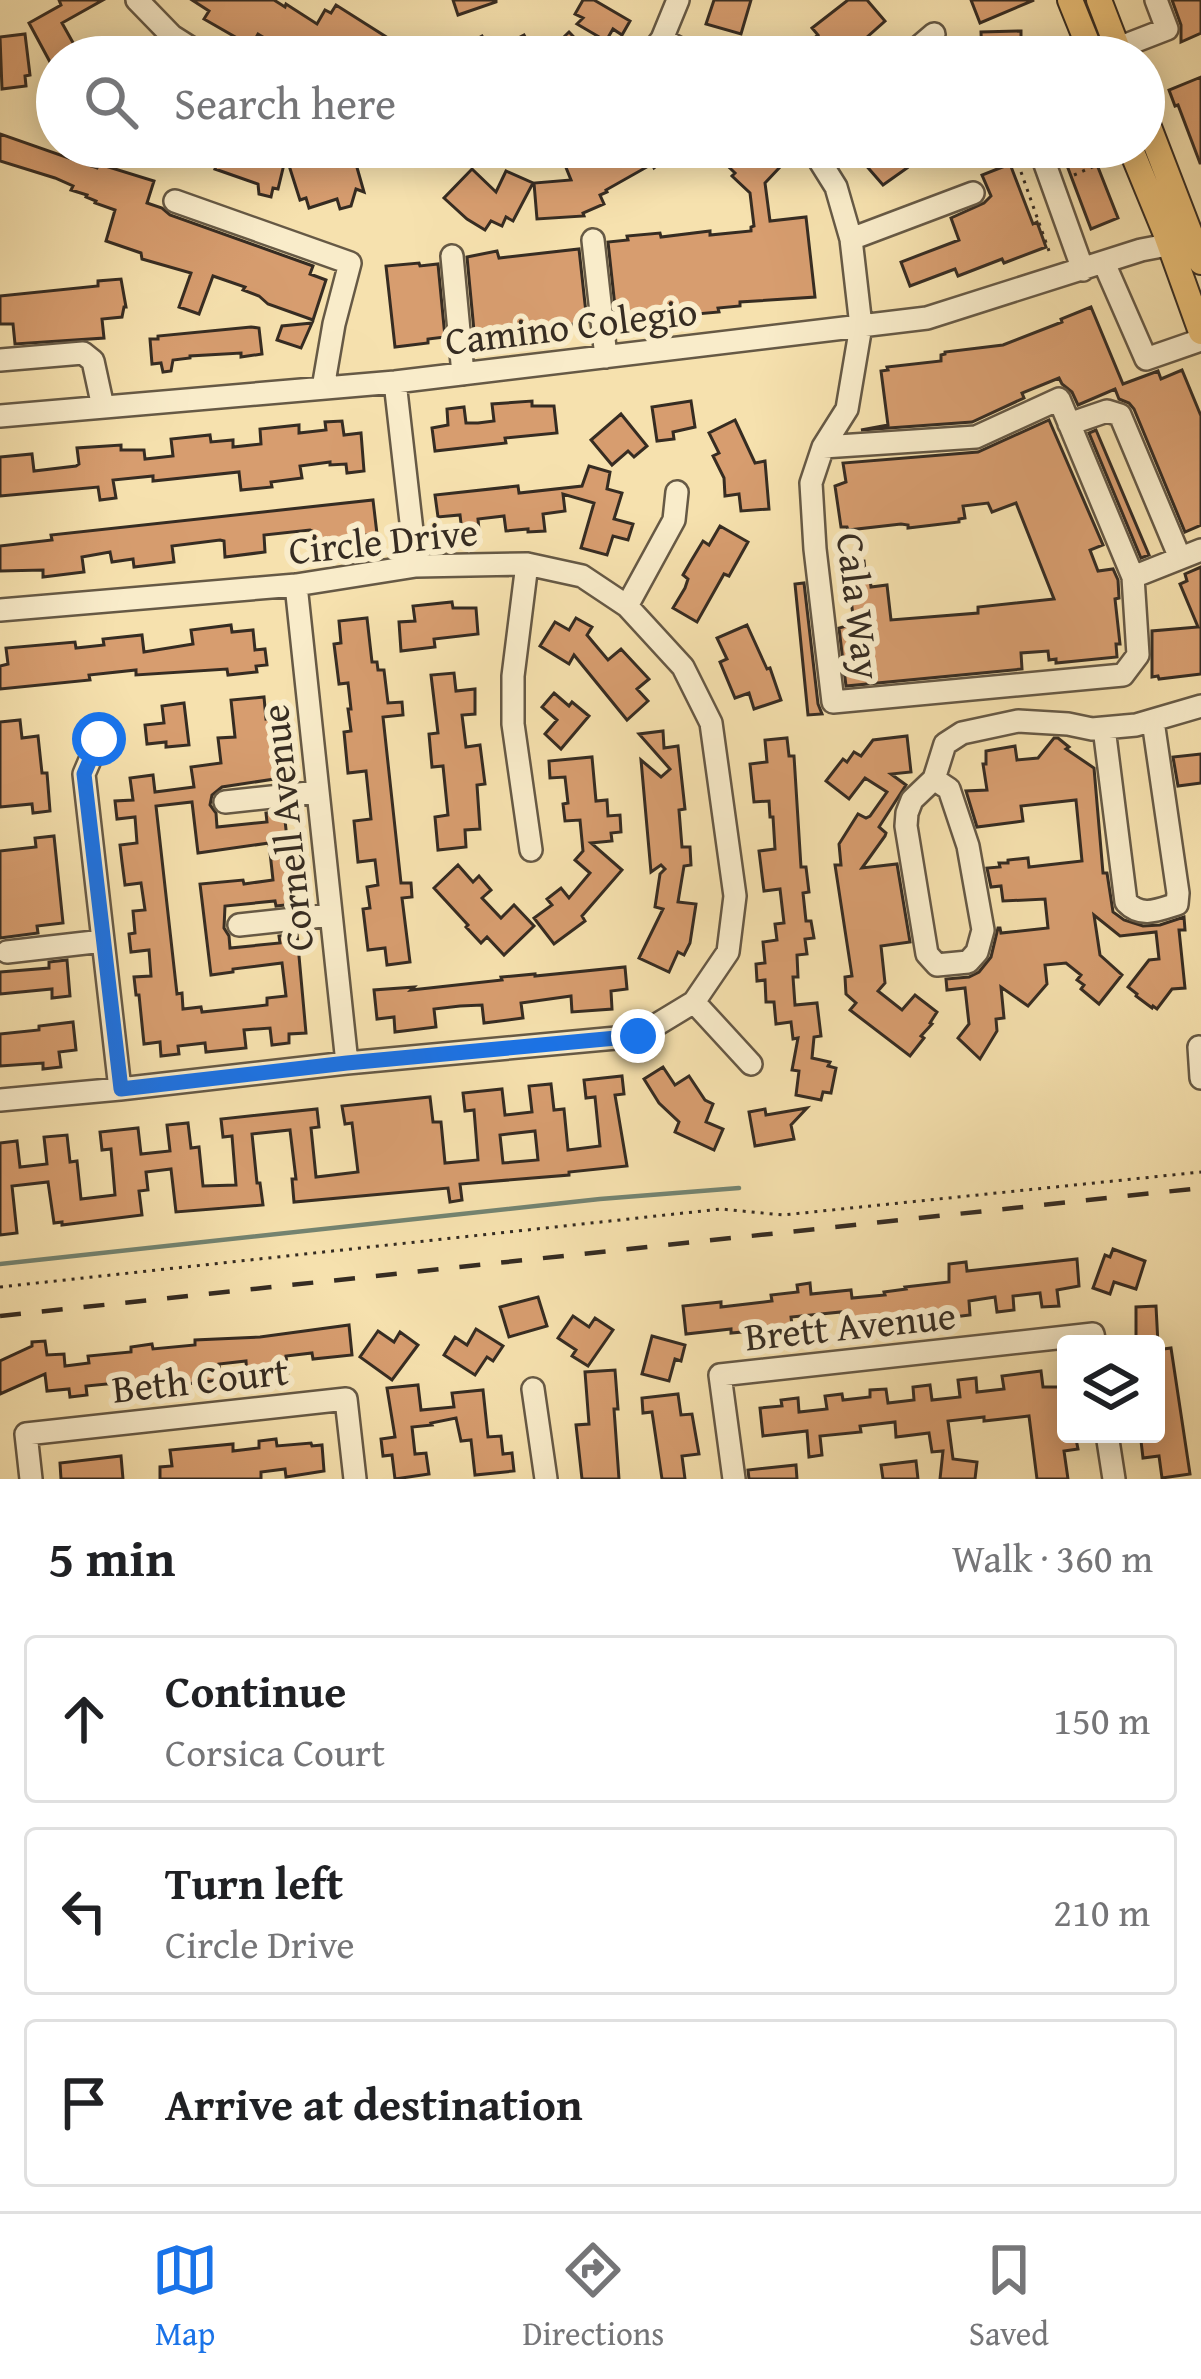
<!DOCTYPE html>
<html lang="en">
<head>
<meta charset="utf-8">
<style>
	body { margin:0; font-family:"Gentium Book Plus",serif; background:#f2f2f2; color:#202124 }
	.controls { position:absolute; right:36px; bottom:36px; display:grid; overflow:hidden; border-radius:12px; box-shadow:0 6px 30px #0003 }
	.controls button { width:108px; height:108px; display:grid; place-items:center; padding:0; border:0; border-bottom:3px solid #e0e0e0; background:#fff; color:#202124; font:60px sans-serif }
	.stop { position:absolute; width:36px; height:36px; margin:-27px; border:9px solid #1a73e8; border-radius:50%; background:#fff }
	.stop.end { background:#1a73e8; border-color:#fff; box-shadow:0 3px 12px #0008 }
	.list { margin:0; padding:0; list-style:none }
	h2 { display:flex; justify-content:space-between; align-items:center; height:156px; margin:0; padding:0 48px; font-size:51px }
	h2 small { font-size:39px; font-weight:400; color:#757577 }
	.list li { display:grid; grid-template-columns:78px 1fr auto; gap:36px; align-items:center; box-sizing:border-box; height:168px; margin:0 24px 24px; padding:0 24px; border:3px solid #e0e0e0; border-radius:12px }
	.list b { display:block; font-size:45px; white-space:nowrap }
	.list p { margin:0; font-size:39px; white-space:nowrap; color:#757577 }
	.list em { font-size:39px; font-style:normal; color:#757577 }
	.icon { flex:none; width:66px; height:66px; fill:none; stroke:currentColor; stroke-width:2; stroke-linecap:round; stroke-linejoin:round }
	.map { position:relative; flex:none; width:1201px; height:1479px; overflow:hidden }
	.search { position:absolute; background:#fff; box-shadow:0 6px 30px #0003; left:36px; right:36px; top:36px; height:132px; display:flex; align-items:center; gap:30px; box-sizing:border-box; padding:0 42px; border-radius:66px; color:#757577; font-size:45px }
	.sheet { height:732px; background:#fff }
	nav { display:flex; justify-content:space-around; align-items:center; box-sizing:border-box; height:168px; border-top:3px solid #e0e0e0; background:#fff; font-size:33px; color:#757577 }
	nav a { display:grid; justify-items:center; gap:6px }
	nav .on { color:#1a73e8 }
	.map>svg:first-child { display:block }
</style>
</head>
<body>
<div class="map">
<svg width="1201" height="1479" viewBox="0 0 1201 1479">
	<rect width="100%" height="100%" fill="#f6e1ae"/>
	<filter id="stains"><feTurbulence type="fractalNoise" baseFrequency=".00167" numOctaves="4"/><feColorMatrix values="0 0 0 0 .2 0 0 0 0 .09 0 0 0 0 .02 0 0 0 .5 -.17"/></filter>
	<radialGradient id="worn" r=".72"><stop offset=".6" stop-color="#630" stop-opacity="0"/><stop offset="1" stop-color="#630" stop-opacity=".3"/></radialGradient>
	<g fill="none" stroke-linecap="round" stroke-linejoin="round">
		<path stroke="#748471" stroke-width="4.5" d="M0,1264L600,1199L739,1188"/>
	</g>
	<path fill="#d79d6f" stroke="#362c22" stroke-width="3" fill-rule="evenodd" d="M59,0H103L62,23L81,57H57V75L29,23L61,5Z
		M192,0H274L285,7L286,4L317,24L325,10L331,13L336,5L388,38L376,57H323L297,41L289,53L258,34L251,46L204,19L209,11Z
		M453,0H496V2L458,15Z
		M583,0H594L630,21L622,35L613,29L606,41L577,24L583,18L575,14Z
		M714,0H751L741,34L706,24Z
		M848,0H867L885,21L857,46L867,57H798L815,42L813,39L818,35L812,28Z
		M971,0H1034L980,23Z
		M1172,0H1201V33L1181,42V25Z
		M1021,31V57H982L981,32Z
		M569,32L593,57H543Z
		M25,34L30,75L25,76L26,86L2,89L0,37Z
		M524,35L536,57H504L499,48Z
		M482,36L494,57H469L463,47Z
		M106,38L139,57H95Z
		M1201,77V163H1200L1178,105L1175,106L1169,90Z
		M0,134L97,168L99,164L154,181L147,203L162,208L170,215L313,266L310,274L326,280L313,320L268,304L259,296L243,290L245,287L213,276L199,314L179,307L191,273L142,259L141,253L106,241L115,210L95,203L96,201L86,197L87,195L71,190L73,186L55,178L0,161Z
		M218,147H265L301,156L316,151L320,164L341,157L342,161L354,157L364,192L356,189L351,206L340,209L337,199L309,208L306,198L300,200L286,156L278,189L273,188L271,197L259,194L258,184L215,169L219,160L213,157Z
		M594,147H626L632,157L644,147H666L671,154L654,168L652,164L606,190L607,192L600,195L604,204L583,213L584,216L537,219L534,183L571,180L565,165L596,152Z
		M708,147H760L780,167L765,183L770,221L806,217L815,297L740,302V306L718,308L719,312L686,315L685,311L636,317V314L616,316L608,242L628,240L627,236L660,233L661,237L710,231V235L751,231V227L754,226L750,193L732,176L735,173Z
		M850,147H911L898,158L907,168L883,185Z
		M1060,147H1090L1118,218L1091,229Z
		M1010,164L1033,224L1037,222L1046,247L1004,263L1002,259L958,276L955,269L910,286L901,262L959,240L951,218L984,203L991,196L982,175Z
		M472,169L496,192L506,171L533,183L513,221L506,217L502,226L491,221L485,230L467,219L444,198Z
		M579,249L587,322L573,324V327L540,331L539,328L491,333L490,329L474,331L467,257L497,251L499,258Z
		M419,263L420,266L438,264L445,337L428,339V343L395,347L386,266Z
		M121,279L126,307H124L122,317L102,319L104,338L15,344L13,324H0V296L98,286V281Z
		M1091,307L1123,384L1158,371L1161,379L1182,370L1201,416V525L1185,532L1134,409L1129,403L1119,399L1115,389L1078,405L1072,392L1062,384L1059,378L1022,393L1024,398L972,422L861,430L888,425L881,371L888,370L887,367L941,361V355L945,354V352L1003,345L1062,322L1061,319Z
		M312,323L301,348L277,340L282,326Z
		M251,327L259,328L262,354L241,357V353L190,356V358L173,360L171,371L163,372L161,363L152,364L150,339H158V336Z
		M532,401V406H554L557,433L505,438L506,443L435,451L432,428L448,425L447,409L464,407L466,423H478L494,421L492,404Z
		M691,401L695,427L673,432L674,439L657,441L652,407Z
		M621,414L647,446L634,457L628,451L612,465L591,440Z
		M735,420L755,463L765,461L769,509L741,511L739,494L725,496L724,478L713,456L719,453L709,433Z
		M1049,420L1103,545L1090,550L1098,571L1113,569L1118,580L1119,598L1115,599L1120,644H1116L1117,657L1056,663V659L1049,660L1048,651L1021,653L1022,669L846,686L839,628L854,624L850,591H845L843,576L851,574L850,562L864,561L865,570H869L871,587L887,585L891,620L978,613V607L1054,599L1016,503L992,512L988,503L963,506L965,518L959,519V522L908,528V525L901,524L848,530L847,527H841L835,486L846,482L843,463L978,452Z
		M342,421L344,435L361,433L364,471L347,473L346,464L330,465V462L300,466L302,478L271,482L272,487L241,490L239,472L153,481V476L113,480L116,498L100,500L98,487L0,496V457L32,454L34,471L76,466L79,464L77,448L121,445V450H144L145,459L173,456L171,439L210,435L211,442L233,440V447L261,444L260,429L299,425V433L326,430L325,422Z
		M1096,430L1149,555L1141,558L1089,433Z
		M589,466L610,472L607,489L622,493L614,519L633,524L628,540L613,536L607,555L581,548L594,503L563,494L565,511L543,514L545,531L528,532V529L506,531L504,516L478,519L479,530L462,532L460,515L438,517L435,495L518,486L519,493L582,486Z
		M373,500L377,534L355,536L356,543L316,547L314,532L310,530L264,535L265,552L225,557L224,541L220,540L172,546L174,562L134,567L133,559L112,562L110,552L82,557L84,572L43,577V570L0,571V546L52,540L51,535Z
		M720,526L748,542L729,576L724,574L697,622L673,608L685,588L688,579L683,575L691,561L703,541L709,545Z
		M1201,567V674L1159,679L1158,676L1152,677V631L1198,627L1180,584L1187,581L1185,574Z
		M804,583L818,704L822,714L808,715L795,584Z
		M452,602L453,608H476L478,634L434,639L435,647L401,651L399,622L415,621L413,606Z
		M367,618L372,662H377L378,670H384L388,703L402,702L403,715L383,717L401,883H411L412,897L402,898L410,962L387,965L385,948L368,950L363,909L370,908L367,887L378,885L375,860L358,862L354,821L371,819L366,771L348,773L344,732L351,731L348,709H351L348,683L339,684L334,644L341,643L339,621Z
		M576,618L592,627L587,635L608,660L621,649L649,679L637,689L648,701L627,720L574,655L569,664L540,646L555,622L569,630Z
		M231,625L232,632L253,630L255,650L265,649L267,665L256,666L257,672L228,675L227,669L136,675V670L89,675L90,680L0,689V666L8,664L6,648L75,642L76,648L104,645L103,639L142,635L144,652L193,644L191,630Z
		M747,625L767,669L770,668L781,700L754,709L749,693L735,698L720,662L727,659L717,638Z
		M454,673L456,691L475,689V714L462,715L466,747L480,745L485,784L477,785L480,829L465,830L466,847L438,850L435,817L448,815L443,766L432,767L429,734L438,733L431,675Z
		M554,693L569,706L572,702L589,716L561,749L545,734L557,720L542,707Z
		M264,697L266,719L273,718L281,778L222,787L212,795L210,805L216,813L217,827L267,822L266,813L284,811L294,904L276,906L275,901L225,906L224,928L229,936L230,948L280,943L279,936L297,934L306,1033L289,1034V1043L272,1045L270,1028L244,1030L246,1048L206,1052L205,1043L178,1046L179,1054L161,1056L160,1042L144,1044L139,995H136L134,977L151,976L149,950L131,952L129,934L135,933L133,911L145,910L141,883L125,885L122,862L120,845L137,843L135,817L117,819L115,801L133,800L130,778L153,775L155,792L194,787L191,767L221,763L218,738L235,737L231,700ZM192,802L198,853L269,843L273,880L244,884L243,880L200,884L211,975L233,972V969L282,963L286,996L267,998V1005L202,1012L201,1007L183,1009L182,993L177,994L156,806Z
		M184,703L189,745L166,747V742L147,744L145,725L164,723L162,706Z
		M20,720L22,738L38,736L42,773H47L50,811L33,813L32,804L0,807V722Z
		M663,731L664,748L678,746L685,809L679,810L682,847H690L691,865L684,866L678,902L696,904L690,943L684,955L678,952L669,972L639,958L663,909L655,907L660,874L665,869L661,865L651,872L641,760L661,777L670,769L639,734Z
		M907,736L911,772L891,774L906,785L879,827L886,833L885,836L862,868L897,864L910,942L881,946L885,983L878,991L902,1010L915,995L937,1012L930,1023L932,1024L921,1036L924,1038L910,1056L850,1010L856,1003L846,994L845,977L852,976L835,865H841L839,844L858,814L866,818L870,816L887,792L865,778L849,799L826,781L843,759L847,762L854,752L861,756L873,740Z
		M787,738L789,756H794L801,867H806L809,892L803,893L806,921H811L814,938L805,939L807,954L797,955L798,977H793L795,1005L817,1003L821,1036L814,1037L812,1058L830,1062L828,1066L836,1068L831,1093L823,1092L821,1100L796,1095L799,1071L792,1070L798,1038L793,1039L791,1022L776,1024L774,1002H766L765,980L757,981L756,964L765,963L763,942L777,940L775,924L784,923L780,889L764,891L759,851L775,849L773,817H770L769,801L754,802L750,764L767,762L765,740Z
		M1054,738H1058L1069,747L1066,749L1094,768L1103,873H1107L1113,912L1124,920L1143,926L1160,925L1184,917L1185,930H1179L1185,988L1172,989L1157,1009L1153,1006L1152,1008L1136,996L1137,994L1128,987L1149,960L1159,959L1156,932L1120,936L1094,915L1100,955L1122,975L1099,1004L1081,989L1084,985L1077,980L1081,975L1066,963L1045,965L1047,984L1028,1006L1001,987L1004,1018L996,1019L997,1031L980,1059L958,1038L969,1024L965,988L947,990L946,979L969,977L979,972L991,957L998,928H1000L1001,933L1048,928L1045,899L1003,901L1001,886L991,887L987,868L1000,867L999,863H1008V860L1028,858L1029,867L1082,861L1076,800L1021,806L1023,821L977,827L966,791L987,790L983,764H986V751L1015,746L1017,760L1038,758Z
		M1201,754V783L1178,786L1173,757Z
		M592,757L596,801L607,800L608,816L620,815L621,832L611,833L612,841L591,843L622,870L582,916L585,921L554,944L534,918L552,905L547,899L561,888L569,898L590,873L575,860L583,851L580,820L565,821L563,804L568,803L565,777L550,778L549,761Z
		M54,836L63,923L37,926L38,933L0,938V851L36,847L35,838Z
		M458,865L473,882L479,876L491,890L482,898L501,918L514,905L534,926L504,955L487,937L481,943L466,927L468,925L434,888Z
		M67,960L70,996L52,998V989L0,994V972L49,968V962Z
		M625,967L627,989L611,991L612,1009L572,1012L571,996L521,1003L523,1018L484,1023L482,1005L460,1006L434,1009L436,1027L395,1032L394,1017L377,1019L374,990L414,987L411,990L502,980L501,977L535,974V976Z
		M73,1022L76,1050L59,1052L61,1067L43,1069V1063L0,1066V1034L39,1030V1026Z
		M663,1067L675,1085L689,1076L705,1100L713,1104L706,1122L723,1129L714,1150L675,1132L679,1122L659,1103L644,1079Z
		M622,1076L624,1094L615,1095L627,1166L569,1172V1175L460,1184L462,1200L450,1202L448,1188L294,1202L292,1179H296L290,1130L252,1134L257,1183H260L263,1205L176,1212L171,1169L146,1172L148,1190L139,1191L142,1215L62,1225V1222L54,1223L48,1182L12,1186L17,1233L0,1235V1143L17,1141L20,1167L47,1164L44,1137L67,1135L70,1162L77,1161L81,1199L115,1195L111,1149L102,1150L100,1132L138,1128L141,1154L170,1151L167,1125L188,1123L191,1148L199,1147L203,1186L236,1185L232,1136L223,1137L221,1119L317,1109L319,1127L311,1128L316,1177L358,1172L352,1123L345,1124L342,1106L430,1097L433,1122H441L445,1163L478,1160L474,1110L465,1111L463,1093L502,1089L505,1115L532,1112L529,1086L551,1084L554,1110L564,1109L568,1150L600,1146L595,1097L586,1098L584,1080ZM535,1131L538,1160L503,1163L500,1135Z
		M807,1108L791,1125L794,1139L755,1146L749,1112L765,1109L766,1115Z
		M1113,1249L1145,1261L1136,1289L1114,1282L1110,1294L1093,1288L1105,1255L1110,1257Z
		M1077,1259L1079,1286L1057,1290L1059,1306L1042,1307L1040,1293L1013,1296L1014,1310L997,1312L995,1297L969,1301L970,1315L953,1317L952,1310L925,1312V1319L886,1323V1320L842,1328L841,1312L791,1317L793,1333L754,1338L753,1331L731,1333V1329L686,1334L683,1306L721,1302V1307L772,1301L771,1295L798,1292L797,1285L810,1283L811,1294L851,1290L852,1298L885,1295L884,1292L906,1289L905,1287L949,1282V1264L966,1262L967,1271Z
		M538,1297L547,1326L509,1337L500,1307Z
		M1156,1306L1158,1344H1136V1307Z
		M573,1316L589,1327L595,1318L613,1330L588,1366L572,1356L576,1350L558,1338Z
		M349,1325L352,1355L313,1359L312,1353L286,1356L288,1373L247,1378L246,1361L219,1364L221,1380L159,1387L158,1379L86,1386L87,1395L70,1397L69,1389L47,1391L45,1374L0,1394V1361L32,1346V1342L45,1341L47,1355L64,1354L65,1366L89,1363L88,1356L131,1352V1347L152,1344L153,1349L195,1345V1340L260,1337Z
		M476,1329L503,1346L493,1361L487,1357L475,1375L444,1355L455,1337L467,1345Z
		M378,1331L394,1342L400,1332L418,1345L392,1380L360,1357Z
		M652,1336L685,1345L681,1361L675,1359L669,1381L642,1374Z
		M1171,1348L1190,1474L1162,1478L1159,1456L1143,1458L1141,1441L1158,1438L1156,1350Z
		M615,1370L618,1409H614L619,1479H582L576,1425L589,1424L585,1372Z
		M1041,1371L1043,1387H1066V1434H1075L1078,1449L1064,1451L1068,1479H1037L1029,1416L984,1421V1417L948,1421L953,1459L977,1462L975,1479H940L943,1451L932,1452L929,1433L896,1437L895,1422L860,1426L861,1432L820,1436L822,1455L809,1457L807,1431L763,1436L760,1408L782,1406L781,1400L798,1398L799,1412L827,1409L825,1396L842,1394L843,1400L870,1397V1390L886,1389L888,1403L914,1400L913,1387L930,1385L932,1400L960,1397L958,1380L976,1378L977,1392L1004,1389L1002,1376Z
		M418,1385L421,1410L454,1407L452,1393L483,1390L488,1437L501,1436L503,1454L512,1453L514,1471L475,1475L471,1440L461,1441L456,1418L431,1423L432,1425L412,1427L415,1454L426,1453L429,1474L395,1479L392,1455L383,1456L381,1439L395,1437L387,1388Z
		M678,1394L681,1415L692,1414L699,1454L682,1456L685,1479H662L652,1412L643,1413L642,1398Z
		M276,1439L277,1446L311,1443L312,1446L322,1445L324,1471L286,1477L285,1469L261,1472V1479H160V1467L172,1466L170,1450L233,1444V1451L259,1448V1441Z
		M121,1456L123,1479H61L60,1463Z
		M916,1461L918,1479H883L881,1465Z
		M796,1465L797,1479H749L748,1470Z"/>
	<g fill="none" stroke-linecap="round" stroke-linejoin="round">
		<g stroke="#665945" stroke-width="26">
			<path id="minor" d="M137,0L172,36L205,57
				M662,39L694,57
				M1118,48L1167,29L1156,0
				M648,57L662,39L678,0
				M907,57L934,34
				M811,147L836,187L851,239L861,326L847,409L823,447L811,483L815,549L833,702L1123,675L1138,655L1133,577L1201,550
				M1041,153L1083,270
				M175,201L350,263L334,324L323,388
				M851,239L973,193
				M593,240L606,357
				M452,256L463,374
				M1104,263L1146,359L1201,340
				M0,360L83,353L93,361L103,407
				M395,382L416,566
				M0,416L395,382L927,318L1141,250L1183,242
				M1069,424L1107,411L1120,415L1180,558
				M823,447L976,437L1059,399L1133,577
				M527,564L513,676V724L531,850
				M296,585L347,1063
				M627,606L674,520L677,492
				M0,610L296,585L416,566L527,564L582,576L627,606L683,667L711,723L735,896L728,952L694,1002L638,1036L347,1063L120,1089L0,1100
				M1104,728L1126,902C1141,918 1158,910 1177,904L1178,893L1153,721
				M99,739L84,774L120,1089
				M934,779L949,789L968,846L983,930L977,952L968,962L937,965L927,954L906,826L907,813L912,800L934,779L945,744L962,733L1018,721L1068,724L1092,729L1136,725L1201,706
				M225,802L318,792
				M239,925L331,915
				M7,952L103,941
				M694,1002L751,1064
				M1199,1047L1201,1078
				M533,1389L546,1479
				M1107,1434L1114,1479
				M31,1479L26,1434L346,1399L355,1479
				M734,1479L720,1375L1093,1334L1095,1344"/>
		</g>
		<g stroke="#362c22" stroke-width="28">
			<path id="major" d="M1070,0L1093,57
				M1099,0L1121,57
				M1144,114L1201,262
				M1130,147L1165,232L1201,332"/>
		</g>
		<path stroke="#362c22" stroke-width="3" stroke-dasharray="3 6" stroke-linecap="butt" d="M1015,155L1049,251
			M1074,175L1113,158
			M0,1287L721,1209L783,1215L1201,1172"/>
		<use href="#minor" stroke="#f9ecca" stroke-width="21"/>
		<use href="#major" stroke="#ebc077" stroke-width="24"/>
		<path stroke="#362c22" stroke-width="4.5" stroke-dasharray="21 21" stroke-linecap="butt" d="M0,1316L1201,1188"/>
	</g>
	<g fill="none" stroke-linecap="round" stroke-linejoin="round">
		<path stroke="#1a73e8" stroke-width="15" d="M99,739L84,774L121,1089L347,1063L638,1036"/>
	</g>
	<g text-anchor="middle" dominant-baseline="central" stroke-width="12" stroke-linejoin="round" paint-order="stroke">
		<g font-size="39" fill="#362c22" stroke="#f9ecca">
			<text transform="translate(571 325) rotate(-7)">Camino Colegio</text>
			<text transform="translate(383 540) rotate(-6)">Circle Drive</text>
			<text transform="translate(860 606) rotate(83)">Cala Way</text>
			<text transform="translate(286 828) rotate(-96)">Cornell Avenue</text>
			<text transform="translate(850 1325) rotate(-6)">Brett Avenue</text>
			<text transform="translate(200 1379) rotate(-6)">Beth Court</text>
		</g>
	</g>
	<rect width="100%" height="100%" filter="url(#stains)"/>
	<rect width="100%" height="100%" fill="url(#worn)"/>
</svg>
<div class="controls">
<button><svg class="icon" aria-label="layers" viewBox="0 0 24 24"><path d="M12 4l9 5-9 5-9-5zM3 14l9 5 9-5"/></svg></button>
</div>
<div class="stop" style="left:99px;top:739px"></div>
<div class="stop end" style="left:638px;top:1036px"></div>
<div class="search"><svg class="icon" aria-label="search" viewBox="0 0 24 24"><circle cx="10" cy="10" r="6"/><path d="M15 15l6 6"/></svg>Search here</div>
</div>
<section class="sheet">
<h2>5 min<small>Walk · 360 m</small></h2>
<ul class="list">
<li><svg class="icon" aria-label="ahead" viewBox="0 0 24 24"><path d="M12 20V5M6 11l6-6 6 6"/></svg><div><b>Continue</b><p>Corsica Court</p></div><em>150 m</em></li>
<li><svg class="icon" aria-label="left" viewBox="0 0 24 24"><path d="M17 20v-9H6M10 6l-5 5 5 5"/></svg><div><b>Turn left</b><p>Circle Drive</p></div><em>210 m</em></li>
<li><svg class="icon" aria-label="arrive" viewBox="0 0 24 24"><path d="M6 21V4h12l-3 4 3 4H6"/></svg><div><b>Arrive at destination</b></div></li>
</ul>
</section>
<nav>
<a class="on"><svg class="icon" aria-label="map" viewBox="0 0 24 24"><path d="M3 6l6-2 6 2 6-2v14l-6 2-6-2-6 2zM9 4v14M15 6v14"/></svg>Map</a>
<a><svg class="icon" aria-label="directions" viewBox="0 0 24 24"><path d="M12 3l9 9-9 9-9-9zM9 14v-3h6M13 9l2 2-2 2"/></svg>Directions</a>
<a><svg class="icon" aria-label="saved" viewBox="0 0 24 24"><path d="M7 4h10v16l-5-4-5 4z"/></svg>Saved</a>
</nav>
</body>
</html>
